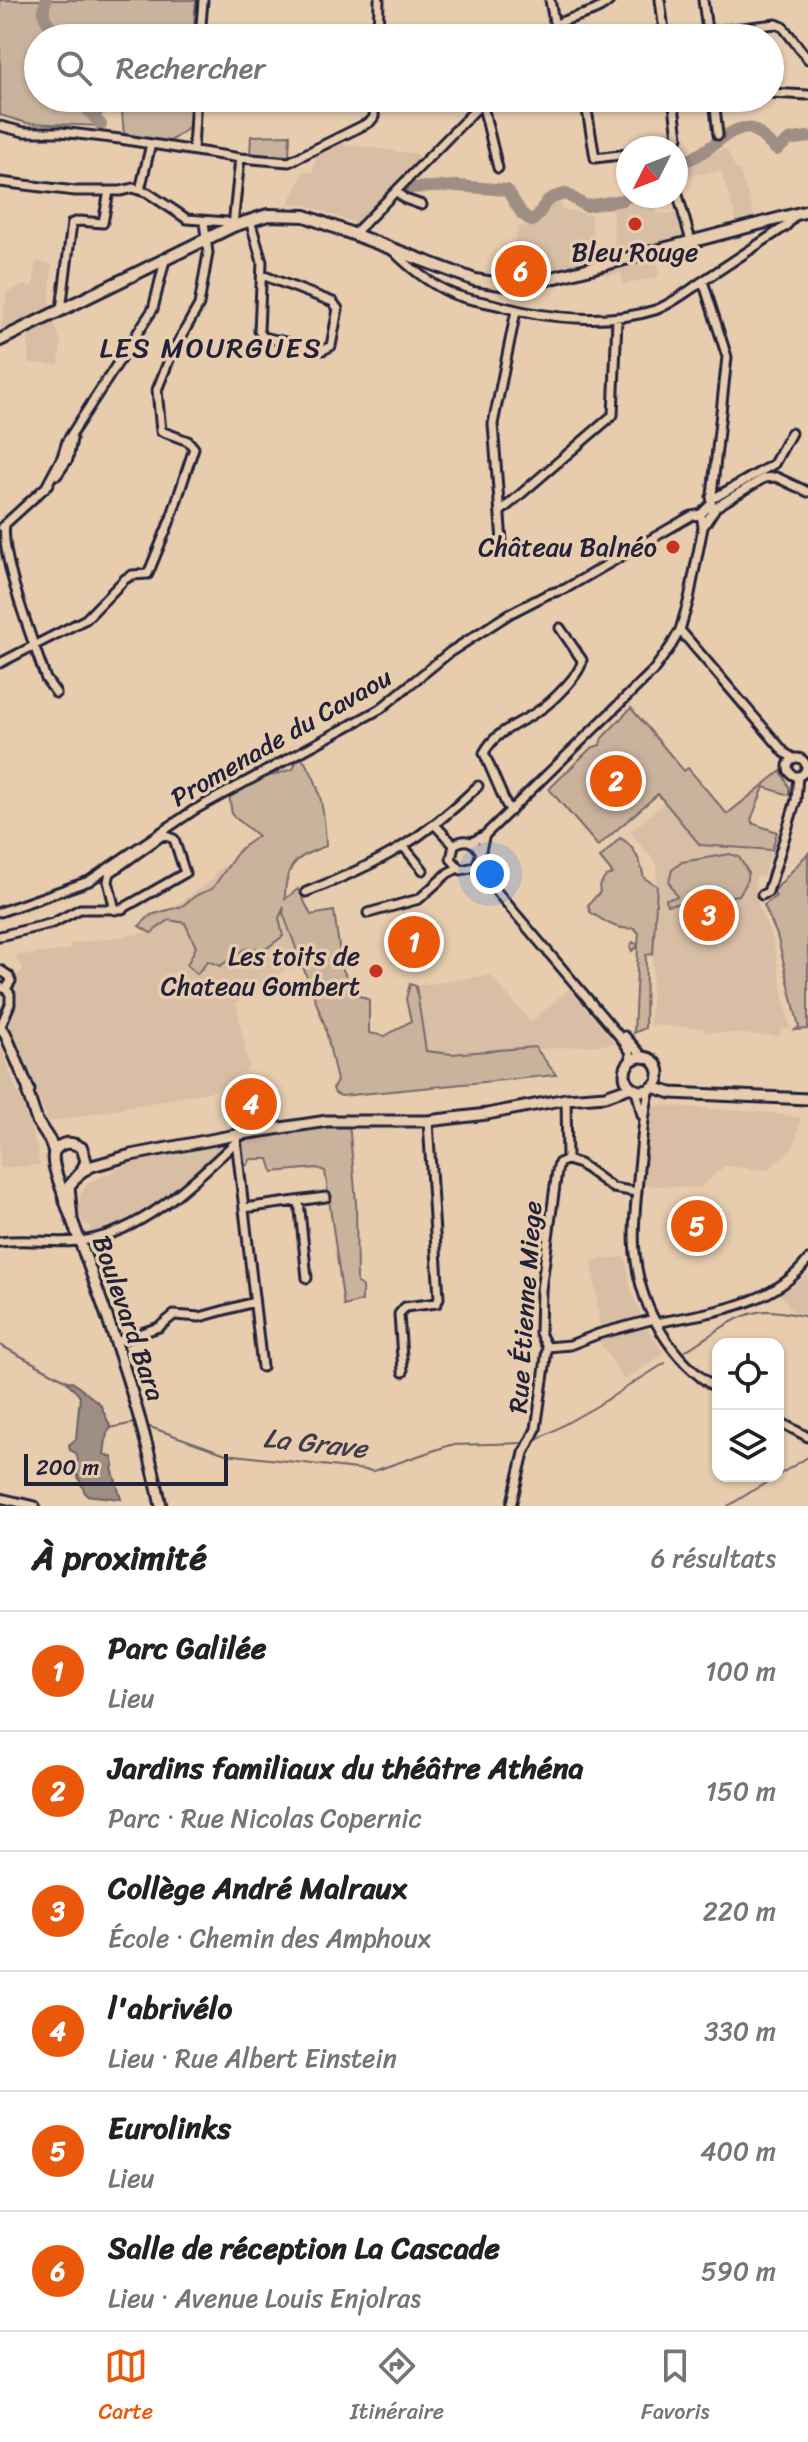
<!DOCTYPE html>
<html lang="fr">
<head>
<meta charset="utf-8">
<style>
	body { margin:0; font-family:Sriracha,sans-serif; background:#f6f6f6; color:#222 }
	.controls { position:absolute; right:24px; bottom:24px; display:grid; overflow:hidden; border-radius:16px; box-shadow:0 2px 6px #0004 }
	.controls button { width:72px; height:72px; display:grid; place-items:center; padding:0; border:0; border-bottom:2px solid #e0e0e0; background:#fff; color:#222; font:40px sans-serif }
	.compass { position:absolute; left:616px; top:136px; width:72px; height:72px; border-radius:50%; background:#fff; box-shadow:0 2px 6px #0004; rotate:228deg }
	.scale { position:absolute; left:24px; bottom:20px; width:204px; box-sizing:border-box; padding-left:8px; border:4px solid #22223b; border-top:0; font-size:22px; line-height:28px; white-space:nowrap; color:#22223b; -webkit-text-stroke:6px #e7ccae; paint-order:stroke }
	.you { position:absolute; left:490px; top:874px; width:28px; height:28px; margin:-20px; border:6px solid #fff; border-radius:50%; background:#1a73e8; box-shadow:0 0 0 12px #1a73e833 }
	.badge { display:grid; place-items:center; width:52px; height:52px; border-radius:50%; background:#ea580c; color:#fff; font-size:26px; font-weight:700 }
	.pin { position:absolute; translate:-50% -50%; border:4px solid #fff; box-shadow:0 2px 8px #0006 }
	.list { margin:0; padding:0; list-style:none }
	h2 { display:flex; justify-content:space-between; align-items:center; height:104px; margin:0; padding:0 32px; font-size:34px }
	h2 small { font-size:26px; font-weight:400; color:#767676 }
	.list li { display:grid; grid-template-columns:52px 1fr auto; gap:24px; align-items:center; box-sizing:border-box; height:120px; padding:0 32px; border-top:2px solid #e0e0e0 }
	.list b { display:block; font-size:30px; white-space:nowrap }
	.list p { margin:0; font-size:26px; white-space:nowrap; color:#767676 }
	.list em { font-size:26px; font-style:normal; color:#767676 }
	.icon { flex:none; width:44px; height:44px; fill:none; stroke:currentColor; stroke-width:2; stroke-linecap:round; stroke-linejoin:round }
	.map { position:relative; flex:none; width:808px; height:1506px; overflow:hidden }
	.search { position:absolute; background:#fff; box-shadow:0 2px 6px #0004; left:24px; right:24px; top:24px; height:88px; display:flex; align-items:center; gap:20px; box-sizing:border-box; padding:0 28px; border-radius:44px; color:#767676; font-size:30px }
	.sheet { height:824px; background:#fff }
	nav { display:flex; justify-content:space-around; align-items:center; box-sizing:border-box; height:112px; border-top:2px solid #e0e0e0; background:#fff; font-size:22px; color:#767676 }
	nav a { display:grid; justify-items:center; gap:4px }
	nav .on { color:#ea580c }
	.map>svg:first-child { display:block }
</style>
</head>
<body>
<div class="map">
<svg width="808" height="1506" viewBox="0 0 808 1506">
	<rect width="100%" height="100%" fill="#e7ccae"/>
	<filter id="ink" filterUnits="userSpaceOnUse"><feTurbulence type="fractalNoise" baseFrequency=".0125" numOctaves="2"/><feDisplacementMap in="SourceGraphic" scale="16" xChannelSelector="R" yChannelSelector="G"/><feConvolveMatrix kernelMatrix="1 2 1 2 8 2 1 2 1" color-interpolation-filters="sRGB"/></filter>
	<g filter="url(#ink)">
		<path fill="#d8bea5" d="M340,137L341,144L418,154V162L357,224L306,205L289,203L304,171L313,172L317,151Z
			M726,149L736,169H739L755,218L737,222L721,171L692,175L676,167L693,162L703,154Z
			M652,197L657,214L681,213L687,236L612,256L611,245L615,244L612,206L631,198Z
			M560,200L561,209L591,215L596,261L527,279L510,280L513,247L518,227L530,226L540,221L549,202Z
			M657,256L659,277L623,284L621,273L606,277L605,270Z
			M36,262L52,264L49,310L61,342L59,365L28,363L29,320L0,334L7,293L23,285L33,286Z
			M665,802L700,845L772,850L763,877L756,876L755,887L758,904L773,941L790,1029H781L780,1036L705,1032V1028L650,1025L657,864L630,832Z
			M258,848L305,970L286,969L236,1003L249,1068L213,1091L49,1122L7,1027L8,1018L17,1000L14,977L24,970L15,956L69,950L70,944L143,933L173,913L172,908L215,878L214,872Z
			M490,975L531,1022L569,989L616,1044L452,1054L426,1051L416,986Z
			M0,1045L29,1123L39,1154L37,1155L40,1165L0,1168Z
			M658,1105L772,1113L801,1118L794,1146L768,1170L724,1166L700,1188L644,1185L651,1110Z
			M212,1145H217L221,1151L216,1157L155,1207L110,1231L89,1236L87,1231L91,1229L89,1224L84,1225L78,1209L80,1208V1195L89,1183L138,1160Z
			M625,1257L631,1288L641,1315L600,1327L592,1261Z
			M808,1274V1314L793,1312L780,1293L786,1288L790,1289Z
			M647,1328L664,1354L624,1380L598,1339Z"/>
		<path fill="#cab39d" stroke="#766a6c" stroke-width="2" d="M0,0H196L194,23L198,38H38V98H190V127L169,142L124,135L122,112L100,113L102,126L27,123L0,115Z
			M290,135L289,156L250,154L251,136Z
			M631,708L684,771L688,768L727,814L781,771L789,787V795L764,787L751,820L754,824L777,832L772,850L700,845L658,794L598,846L549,789L591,748L600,745L602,738Z
			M299,756C321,776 325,817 326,846C296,857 285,864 285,899L298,889L311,915L334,911L342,968L355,994L369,1000V1033L385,1036L411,1021L406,999L410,984L416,986L426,1051L452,1054L535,1047L556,1075L341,1096L335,1093L333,1088L337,1081L325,1026L283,913L284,907L279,918L283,936L267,948L245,949L220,966L208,961L197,974L187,965L196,947L185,923L169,920L151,933L139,926L151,915L182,906L197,895L212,889L240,849L258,836L232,815L229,793L253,781L293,769Z
			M620,838C634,845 641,863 644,878L657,886L653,954L646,955L645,1028L634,1033L638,946L632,951L630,946L633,942L638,945L639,933L634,928C616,931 605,921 590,912L588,905L600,892L599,886L606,876L613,874L600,858Z
			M808,853V1029L795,1030L799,1027L777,935L764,905L776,896L773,892Z
			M730,854L739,857L748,872L746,884L739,895L667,905L666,899L677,897L669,882L672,870L682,862Z
			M349,1122L356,1202L357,1283L362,1286V1301L344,1306L325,1171L317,1168L273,1172L269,1159H251L247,1165L239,1166L236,1135Z"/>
		<path fill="#9e8e84" stroke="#6c6367" stroke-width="2" d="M71,1381L100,1404L111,1428L107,1433L104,1454L112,1457L114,1465L112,1468L121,1499L86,1495L73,1465L78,1460L76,1453L70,1450L69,1445L76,1439L80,1396L67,1382Z"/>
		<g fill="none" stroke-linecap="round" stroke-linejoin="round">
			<path stroke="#6c6367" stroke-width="2" d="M0,1345L69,1382
				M685,1351C707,1338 732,1317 758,1312C774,1309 792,1314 808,1317
				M150,1427L226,1454L374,1471L450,1445L524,1443
				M110,1428L134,1423
				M535,1441L597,1406L665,1363
				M728,1506L808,1457"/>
			<path stroke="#9e8e84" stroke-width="12" d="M46,0C39,19 50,25 62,38
				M78,98L101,125
				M676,162C702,164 729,121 752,129C761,133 768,144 777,150L789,140L808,137
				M407,188L458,186L507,190L522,214L532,221C548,209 537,199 566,194L586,206L622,200L629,196"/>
			<g stroke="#22223b" stroke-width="13">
				<path id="minor" d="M550,0L557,38
					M660,0L665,38
					M703,0L708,38
					M555,25C572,15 596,15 610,0
					M707,32L776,24L783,27L808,59
					M200,38L203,0
					M378,38L379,0
					M770,93L808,95
					M481,98L498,168
					M585,98L595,158L628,154
					M673,98L678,137L674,148
					M714,98L718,135
					M0,126L24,132H61L120,139L240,158L289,162L370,122L374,117L375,98
					M657,148L675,145
					M193,149L196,98
					M0,182L75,191H121L133,188L148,193L187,219L227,222L233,226L240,158
					M676,188L691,241
					M140,190L151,144
					M396,191L405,199L422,205
					M250,220L262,262L259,331L263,337L323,350L331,346L338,309L333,302L262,275
					M354,234L482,103L500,98
					M392,250C409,267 428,283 451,293C468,301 486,301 504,307C549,319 611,324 655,310C672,304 688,291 703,281
					M61,310L72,223L79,221L103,223L109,191
					M57,475L68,459L72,439
					M46,487L62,457L67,441L153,309L165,260
					M711,497H716L774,464L791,433
					M501,511L613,415L617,319
					M5,524C0,558 34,644 46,679L56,693
					M2,527L49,484
					M703,527L716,507L764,478L776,477L808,492
					M502,542L493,424L516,311
					M680,630L785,753L793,758
					M0,663L86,619L125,579L132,575L148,574L171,518L194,448L188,441L161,431L157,390L171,355L199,305L208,253L204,222
					M788 767a9 9 0 1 1 18 0a9 9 0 1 1-18 0Z
					M511,811L506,804L484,753C495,731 519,724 538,711C550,704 582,673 582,660L560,628
					M436,826L454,845
					M472,842L485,835L653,671L671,646L680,630L689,599L703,527L701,514L711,504L727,357L703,281L786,226L797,213
					M404,847L423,870
					M479,850C473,840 464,838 454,845L451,859L461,870L475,867C481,859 481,846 485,835
					M478,863L492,886L620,1037L630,1051L631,1062
					M306,892C378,864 422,841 478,786
					M762,895L768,892L796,800L798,776
					M0,912L89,881L194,810L380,709L450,652L509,614L548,594L565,589L691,516L701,514
					M368,913L419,899L448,873L458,868
					M0,936L53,923L80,909H122L185,873L174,839L163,835L110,873L108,881L115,910
					M0,970L9,976L11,981L6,989
					M0,987L6,989L10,994V1004L0,1028
					M625,1036L644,1058
					M650,1089C643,1114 642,1142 639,1168C637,1196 632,1225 635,1253C640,1308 671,1361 718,1389
					M636,1090L642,1115
					M566,1099L567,1160
					M236,1139L262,1367
					M567,1160L580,1164L613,1188L637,1192
					M299,1201L307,1278
					M244,1208L326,1197
					M0,1242C29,1238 59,1245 87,1240C146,1230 195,1180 237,1141
					M656,1323C709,1312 772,1307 808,1260
					M115,1342L159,1327L174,1315L200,1317L254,1302
					M547,1347L570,1345L598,1334L654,1319
					M403,1372L399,1314L405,1307L437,1303L439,1298L428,1121
					M778,1421L808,1437
					M0,1498L35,1506
					M511,1506L524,1453L536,1429L545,1366L547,1347L540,1333L541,1290L557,1171L559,1163L567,1160"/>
			</g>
			<g stroke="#22223b" stroke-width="15">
				<path id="tertiary" d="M0,1028L5,1033L29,1090L28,1094L37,1121L50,1141L54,1152
					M625 1074a17 17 0 1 1 34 0a17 17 0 1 1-34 0Z
					M653,1087L671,1093L808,1099
					M81,1172L92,1166L131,1155L236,1135L327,1121H428L487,1114L566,1099L605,1096L631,1087
					M72,1219L69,1186L81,1172L86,1161L82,1148C72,1141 61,1141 54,1152C50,1165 62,1186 65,1201C102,1301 140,1402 161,1506"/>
			</g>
			<g stroke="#22223b" stroke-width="16">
				<path id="secondary" d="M0,340L233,226L268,215L305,216L475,280L507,285L537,282L808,211"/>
			</g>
			<use href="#minor" stroke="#e7ccae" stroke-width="7"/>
			<use href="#tertiary" stroke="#e7ccae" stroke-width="9"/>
			<use href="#secondary" stroke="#e7ccae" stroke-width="10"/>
		</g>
	</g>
	<g fill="#c8321e" stroke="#e7ccae" stroke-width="3">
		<circle cx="635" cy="224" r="8"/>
		<circle cx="673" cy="547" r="8"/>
		<circle cx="376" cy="971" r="8"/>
	</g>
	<g text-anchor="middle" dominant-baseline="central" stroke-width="7" stroke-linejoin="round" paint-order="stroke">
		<g font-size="26" fill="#22223b" stroke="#e7ccae" text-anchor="end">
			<text x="635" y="252" text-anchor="middle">Bleu Rouge</text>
			<text x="657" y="547">Château Balnéo</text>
			<text x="360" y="956">Les toits de<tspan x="360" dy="30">Chateau Gombert</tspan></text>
		</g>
		<g font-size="26" fill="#22223b" stroke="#e7ccae">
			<text transform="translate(281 737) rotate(-30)">Promenade du Cavaou</text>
			<text transform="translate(525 1307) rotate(-86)">Rue Étienne Miege</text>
			<text transform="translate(129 1318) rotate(71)">Boulevard Bara</text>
		</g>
		<g font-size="28" letter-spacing="2" fill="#22223b" stroke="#e7ccae">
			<text x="211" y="347">LES MOURGUES</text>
		</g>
		<g font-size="28" font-style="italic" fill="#413d4d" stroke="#e7ccae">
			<text transform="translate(315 1443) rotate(6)">La Grave</text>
		</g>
	</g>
</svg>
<div class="controls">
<button><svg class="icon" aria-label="locate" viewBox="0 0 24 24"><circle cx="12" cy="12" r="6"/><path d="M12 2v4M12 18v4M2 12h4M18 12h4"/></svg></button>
<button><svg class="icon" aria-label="layers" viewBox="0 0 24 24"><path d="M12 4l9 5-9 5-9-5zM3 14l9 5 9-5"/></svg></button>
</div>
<svg class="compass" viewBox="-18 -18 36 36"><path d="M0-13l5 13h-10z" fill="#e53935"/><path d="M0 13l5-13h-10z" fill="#767676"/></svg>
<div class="scale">200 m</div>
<div class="you"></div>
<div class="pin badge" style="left:414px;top:942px">1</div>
<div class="pin badge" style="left:616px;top:781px">2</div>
<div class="pin badge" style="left:709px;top:915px">3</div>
<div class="pin badge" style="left:251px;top:1104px">4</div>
<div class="pin badge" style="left:697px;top:1226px">5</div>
<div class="pin badge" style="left:521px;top:271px">6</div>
<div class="search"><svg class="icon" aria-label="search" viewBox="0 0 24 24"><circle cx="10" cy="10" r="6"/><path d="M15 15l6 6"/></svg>Rechercher</div>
</div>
<section class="sheet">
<h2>À proximité<small>6 résultats</small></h2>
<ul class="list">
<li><span class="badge">1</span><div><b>Parc Galilée</b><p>Lieu</p></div><em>100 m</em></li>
<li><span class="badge">2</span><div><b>Jardins familiaux du théâtre Athéna</b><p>Parc · Rue Nicolas Copernic</p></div><em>150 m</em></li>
<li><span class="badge">3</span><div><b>Collège André Malraux</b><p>École · Chemin des Amphoux</p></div><em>220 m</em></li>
<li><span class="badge">4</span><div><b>l'abrivélo</b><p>Lieu · Rue Albert Einstein</p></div><em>330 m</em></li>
<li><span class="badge">5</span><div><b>Eurolinks</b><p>Lieu</p></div><em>400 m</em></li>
<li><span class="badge">6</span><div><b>Salle de réception La Cascade</b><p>Lieu · Avenue Louis Enjolras</p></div><em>590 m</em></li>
</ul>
</section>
<nav>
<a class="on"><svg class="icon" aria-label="map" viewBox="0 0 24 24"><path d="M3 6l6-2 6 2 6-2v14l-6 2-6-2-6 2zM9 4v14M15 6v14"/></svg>Carte</a>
<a><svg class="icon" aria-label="directions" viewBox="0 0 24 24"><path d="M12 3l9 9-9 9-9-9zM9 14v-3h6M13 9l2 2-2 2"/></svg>Itinéraire</a>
<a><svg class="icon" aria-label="saved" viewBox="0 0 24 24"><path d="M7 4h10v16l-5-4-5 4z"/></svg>Favoris</a>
</nav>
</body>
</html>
